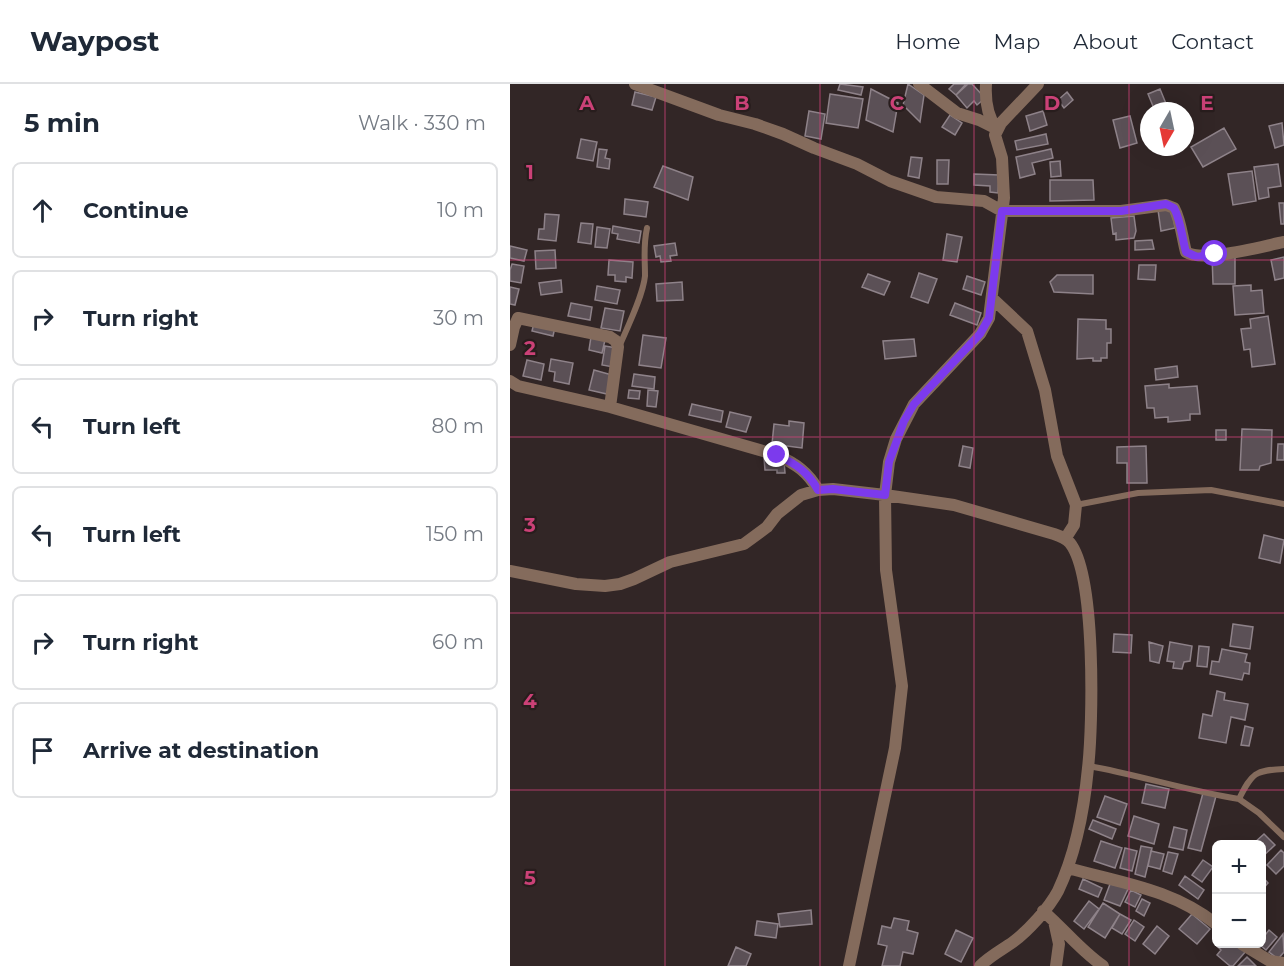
<!DOCTYPE html>
<html lang="en">
<head>
<meta charset="utf-8">
<style>
	body { margin:0; font-family:Montserrat,sans-serif; background:#f6f6f7; color:#1f2937 }
	.controls { position:absolute; right:18px; bottom:18px; display:grid; overflow:hidden; border-radius:9px; box-shadow:0 6px 24px #0002 }
	.controls button { width:54px; height:54px; display:grid; place-items:center; padding:0; border:0; border-bottom:2px solid #e0e1e3; background:#fff; color:#1f2937; font:30px sans-serif }
	.compass { position:absolute; left:630px; top:18px; width:54px; height:54px; border-radius:50%; background:#fff; box-shadow:0 6px 24px #0002; rotate:189deg }
	.stop { position:absolute; width:18px; height:18px; margin:-14px; border:4px solid #7c3aed; border-radius:50%; background:#fff }
	.stop.end { background:#7c3aed; border-color:#fff; box-shadow:0 2px 6px #0008 }
	.list { margin:0; padding:0; list-style:none }
	h2 { display:flex; justify-content:space-between; align-items:center; height:78px; margin:0; padding:0 24px; font-size:26px }
	h2 small { font-size:20px; font-weight:400; color:#747a83 }
	.list li { display:grid; grid-template-columns:39px 1fr auto; gap:18px; align-items:center; box-sizing:border-box; height:96px; margin:0 12px 12px; padding:0 12px; border:2px solid #e0e1e3; border-radius:9px }
	.list b { display:block; font-size:22px; white-space:nowrap }
	.list em { font-size:20px; font-style:normal; color:#747a83 }
	.icon { flex:none; width:33px; height:33px; fill:none; stroke:currentColor; stroke-width:2; stroke-linecap:round; stroke-linejoin:round }
	.map { position:relative; flex:none; width:774px; height:882px; overflow:hidden }
	header { display:flex; align-items:center; gap:36px; box-sizing:border-box; height:84px; padding:0 30px; background:#fff; border-bottom:2px solid #e0e1e3 }
	header strong { font-size:28px }
	nav { display:flex; gap:33px; margin-inline-start:auto; font-size:21px }
	main { display:flex }
	aside { flex:1; background:#fff }
	.map>svg:first-child { display:block }
</style>
</head>
<body>
<header>
<strong>Waypost</strong>
<nav><a>Home</a><a>Map</a><a>About</a><a>Contact</a></nav>
</header>
<main>
<aside>
<h2>5 min<small>Walk · 330 m</small></h2>
<ul class="list">
<li><svg class="icon" aria-label="ahead" viewBox="0 0 24 24"><path d="M12 20V5M6 11l6-6 6 6"/></svg><div><b>Continue</b></div><em>10 m</em></li>
<li><svg class="icon" aria-label="right" viewBox="0 0 24 24"><path d="M7 20v-9h11M14 6l5 5-5 5"/></svg><div><b>Turn right</b></div><em>30 m</em></li>
<li><svg class="icon" aria-label="left" viewBox="0 0 24 24"><path d="M17 20v-9H6M10 6l-5 5 5 5"/></svg><div><b>Turn left</b></div><em>80 m</em></li>
<li><svg class="icon" aria-label="left" viewBox="0 0 24 24"><path d="M17 20v-9H6M10 6l-5 5 5 5"/></svg><div><b>Turn left</b></div><em>150 m</em></li>
<li><svg class="icon" aria-label="right" viewBox="0 0 24 24"><path d="M7 20v-9h11M14 6l5 5-5 5"/></svg><div><b>Turn right</b></div><em>60 m</em></li>
<li><svg class="icon" aria-label="arrive" viewBox="0 0 24 24"><path d="M6 21V4h12l-3 4 3 4H6"/></svg><div><b>Arrive at destination</b></div></li>
</ul>
</aside>
<div class="map">
<svg width="774" height="882" viewBox="0 0 774 882">
	<rect width="100%" height="100%" fill="#322626"/>
	<path fill="#5b5056" stroke="#8e8289" stroke-width="1.5" d="M330,0L353,3L351,11L328,6Z
		M398,0L414,11L410,38L393,21Z
		M444,0H456L446,11L439,5Z
		M458,0H462L475,14L467,21L464,17L457,24L446,11Z
		M361,5L388,19L383,48L356,36Z
		M650,5L659,27H645L638,10Z
		M125,8L146,13L142,26L122,21Z
		M557,8L563,16L554,24L548,16Z
		M320,10L353,15L348,44L316,39Z
		M299,27L315,30L311,55L295,52Z
		M533,27L537,41L520,47L516,32Z
		M440,31L452,39L445,51L432,43Z
		M620,32L627,59L610,64L603,36Z
		M772,39L774,61L765,64L759,42Z
		M714,44L726,65L693,83L681,63Z
		M536,50L538,60L507,66L505,57Z
		M71,55L87,58L83,77L67,74Z
		M89,65L97,66L95,74L100,75L99,85L87,83Z
		M541,65L543,74L522,79L525,90L510,94L506,73Z
		M401,73L412,74L409,94L398,92Z
		M427,76H439L438,100H427Z
		M550,77L551,92L541,93L540,78Z
		M768,80L771,102L758,104L759,113L749,115L744,83Z
		M153,82L183,93L178,116L144,103Z
		M742,87L746,117L723,121L718,90Z
		M464,90L489,91L488,109L480,108V102L464,101Z
		M540,96H583L584,116L540,117Z
		M115,115L138,118L136,133L114,130Z
		M769,119H774V140H771Z
		M662,124L665,144L651,147L648,126Z
		M35,130L49,131L46,157L28,155L29,145H34Z
		M624,132L626,147L624,154L606,156V149L603,150L601,134Z
		M71,139L83,140L81,160L68,158Z
		M103,142L131,147L129,159L107,155L108,150L102,149Z
		M87,143L100,145L97,164L85,163Z
		M437,150L452,153L447,178L433,176Z
		M642,156L644,165L625,166V157Z
		M165,159L167,171L160,172L161,177L151,178L150,172L146,173L144,162Z
		M0,162L17,166L14,177L0,174Z
		M45,166L46,184L26,185L25,167Z
		M702,171H725V200H703Z
		M774,173V194L765,196L761,176Z
		M99,176L123,178L122,194L116,193V198L105,197V191H98Z
		M2,180L14,182L11,199L0,197V186Z
		M629,181H646L645,196L628,195Z
		M409,189L427,195L418,219L401,213Z
		M358,190L380,198L374,211L352,203Z
		M547,191H583V210L544,208L540,198Z
		M457,192L475,198L471,211L453,205Z
		M51,196L52,208L31,211L29,199Z
		M172,198L173,216L147,217L146,200Z
		M741,201V207L752,206L754,229L725,231L723,202Z
		M87,202L110,206L107,220L85,216Z
		M0,203L9,205L5,221L0,220Z
		M61,219L82,223L80,236L58,232Z
		M445,219L471,229L467,241L440,231Z
		M95,224L114,227L110,247L91,244Z
		M758,232L765,280L742,283L740,265L734,266L731,245L741,244L740,235Z
		M568,235L596,236V245H601V259H597V274H591V277H583V274L567,275Z
		M24,239L45,243L43,252L22,247Z
		M133,251L156,254L151,284L129,281Z
		M81,253L95,256L92,269L79,266Z
		M404,255L406,272L375,275L373,257Z
		M95,262L107,264L103,283L92,281Z
		M41,275L63,279L59,300L44,297L45,288L39,287Z
		M17,276L34,280L31,296L13,292Z
		M667,282L668,293L646,296L645,285Z
		M84,286L102,291L97,310L79,306Z
		M124,290L145,293L144,305L122,302Z
		M659,300V304L687,302L690,330H680V336L658,338V333L645,334L644,324H637L635,302Z
		M119,306L130,307L129,315L118,314Z
		M138,306L148,307L146,323L137,322Z
		M182,320L213,327L211,338L179,331Z
		M220,328L241,333L236,348L216,343Z
		M279,337L294,339L292,364L262,360L264,340L279,342Z
		M732,345L762,346L761,379L750,382L749,386H730Z
		M706,346H716V356H706Z
		M768,360H774V376H767Z
		M453,362L463,364L460,384L449,382Z
		M636,362L637,399H617V379H607V363Z
		M266,373L274,377L275,389H267V386H255L254,374Z
		M754,451L774,456L770,479L749,474Z
		M723,540L743,543L740,565L720,562Z
		M604,550L622,551L621,569L603,568Z
		M639,558L653,562L649,579L640,577Z
		M660,558L682,562L680,577L674,578L672,585L663,584L664,578L657,577Z
		M689,562L699,563L697,583L687,582Z
		M712,565L737,570L735,578L740,579L739,590L734,589L732,596L700,590L702,577L709,578Z
		M707,607L715,609L714,616L738,620L735,636L721,633L716,659L689,654L693,630L702,632Z
		M735,642L743,644L739,662L731,661Z
		M636,700L659,705L655,724L632,719Z
		M693,709L706,712L691,767L678,764Z
		M595,712L617,720L610,741L587,733Z
		M624,732L649,740L644,760L618,752Z
		M583,736L606,745L602,755L579,745Z
		M664,743L677,746L673,766L659,763Z
		M754,750L765,761L752,773V760H743Z
		M591,757L612,764L605,784L584,777Z
		M631,762L642,764L635,793L625,790Z
		M615,764L627,767L622,787L610,784Z
		M771,766L774,769V782L766,790L757,781Z
		M641,767L654,770L650,785L638,782Z
		M658,768L668,770L662,790L653,787Z
		M693,776L703,783L692,798L682,791Z
		M675,792L694,806L688,815L669,801Z
		M752,792L758,799L752,806Z
		M573,795L592,804L588,813L569,805Z
		M600,800L619,803L610,822L594,816Z
		M621,806L631,811L625,823L615,818Z
		M632,815L640,819L634,832L626,827Z
		M579,817L589,825L574,845L564,837Z
		M593,819L610,830L595,854L578,843Z
		M301,826L302,840L270,843L268,830Z
		M610,830L621,836L612,850L602,844Z
		M682,830L700,845L687,860L669,845Z
		M384,834L399,837L397,846L408,849L403,870L393,868L390,882H372L377,862L368,860L372,842L381,844Z
		M624,836L634,843L625,857L615,850Z
		M247,837L268,840L266,854L245,851Z
		M647,842L659,852L645,870L633,860Z
		M446,846L463,854L451,878L435,870Z
		M759,846L767,853L756,866L749,860H752V855Z
		M773,850L774,868L768,875L759,868Z
		M710,860H728L736,867L723,882H720L707,871L711,866L708,863Z
		M226,863L241,870L236,882H218Z
		M737,873L746,882H728Z"/>
	<g fill="none" stroke-linecap="round" stroke-linejoin="round">
		<path stroke="#846b5c" stroke-width="6" d="M109,263C117,244 133,212 135,192C135,174 133,162 137,144
			M566,421L628,409L701,406L774,420
			M579,682C629,691 678,707 729,715C742,689 745,686 774,685
			M729,715L749,729L774,753"/>
		<path stroke="#846b5c" stroke-width="12" d="M125,0L209,31L245,40L273,50L304,64L347,80L380,97L426,113L474,117L492,127H611L656,121L664,124C671,137 672,153 676,168C693,179 753,162 774,158
			M409,0L447,29L469,36L487,45
			M476,0C475,16 477,31 486,44
			M483,215L517,247L535,306L547,372L566,421L564,441L555,455
			M0,261L4,243L8,234L100,253L106,257L108,263L100,323
			M0,297L8,302L100,323L267,371C286,380 298,388 308,406
			M0,487L66,500L95,502L110,500L124,495L160,478L234,460L257,443L267,430L291,411L308,406L323,405L375,411L444,421L544,450C550,452 556,454 560,459C586,492 583,640 578,684C574,726 566,769 548,807C539,824 518,847 503,858C492,866 480,872 470,882
			M558,784C611,799 662,805 706,840
			M533,827C554,845 570,866 593,882
			M544,837L549,860L546,882
			M732,860L760,877L774,879
			M339,882L385,664L392,602L376,486L375,411L379,378L386,355L404,320L470,250L479,234L494,114L492,74L485,51L491,39L528,0"/>
	</g>
	<g fill="none" stroke-linecap="round" stroke-linejoin="round">
		<path stroke="#7c3aed" stroke-width="8" d="M267,371C286,380 298,388 308,406L323,405L375,411L379,378L394,337L404,320L470,250L479,234L492,127H611L656,120L664,124C671,137 672,154 676,168L687,173L705,170"/>
	</g>
	<path fill="none" stroke="#cb4177" stroke-width="1.5" stroke-opacity="0.55" d="M155,0V882M310,0V882M464,0V882M619,0V882M0,176H774M0,353H774M0,529H774M0,706H774"/>
	<g font-size="20" text-anchor="middle" font-weight="bold" fill="#cb4177" stroke="#281d1d" stroke-width="4.5" stroke-linejoin="round" paint-order="stroke">
		<text x="77" y="26">A</text>
		<text x="232" y="26">B</text>
		<text x="387" y="26">C</text>
		<text x="542" y="26">D</text>
		<text x="697" y="26">E</text>
		<text x="20" y="95">1</text>
		<text x="20" y="271">2</text>
		<text x="20" y="448">3</text>
		<text x="20" y="624">4</text>
		<text x="20" y="801">5</text>
	</g>
</svg>
<div class="controls">
<button>+</button>
<button>−</button>
</div>
<svg class="compass" viewBox="-18 -18 36 36"><path d="M0-13l5 13h-10z" fill="#e53935"/><path d="M0 13l5-13h-10z" fill="#747a83"/></svg>
<div class="stop" style="left:705px;top:170px"></div>
<div class="stop end" style="left:267px;top:371px"></div>
</div>
</main>
</body>
</html>
